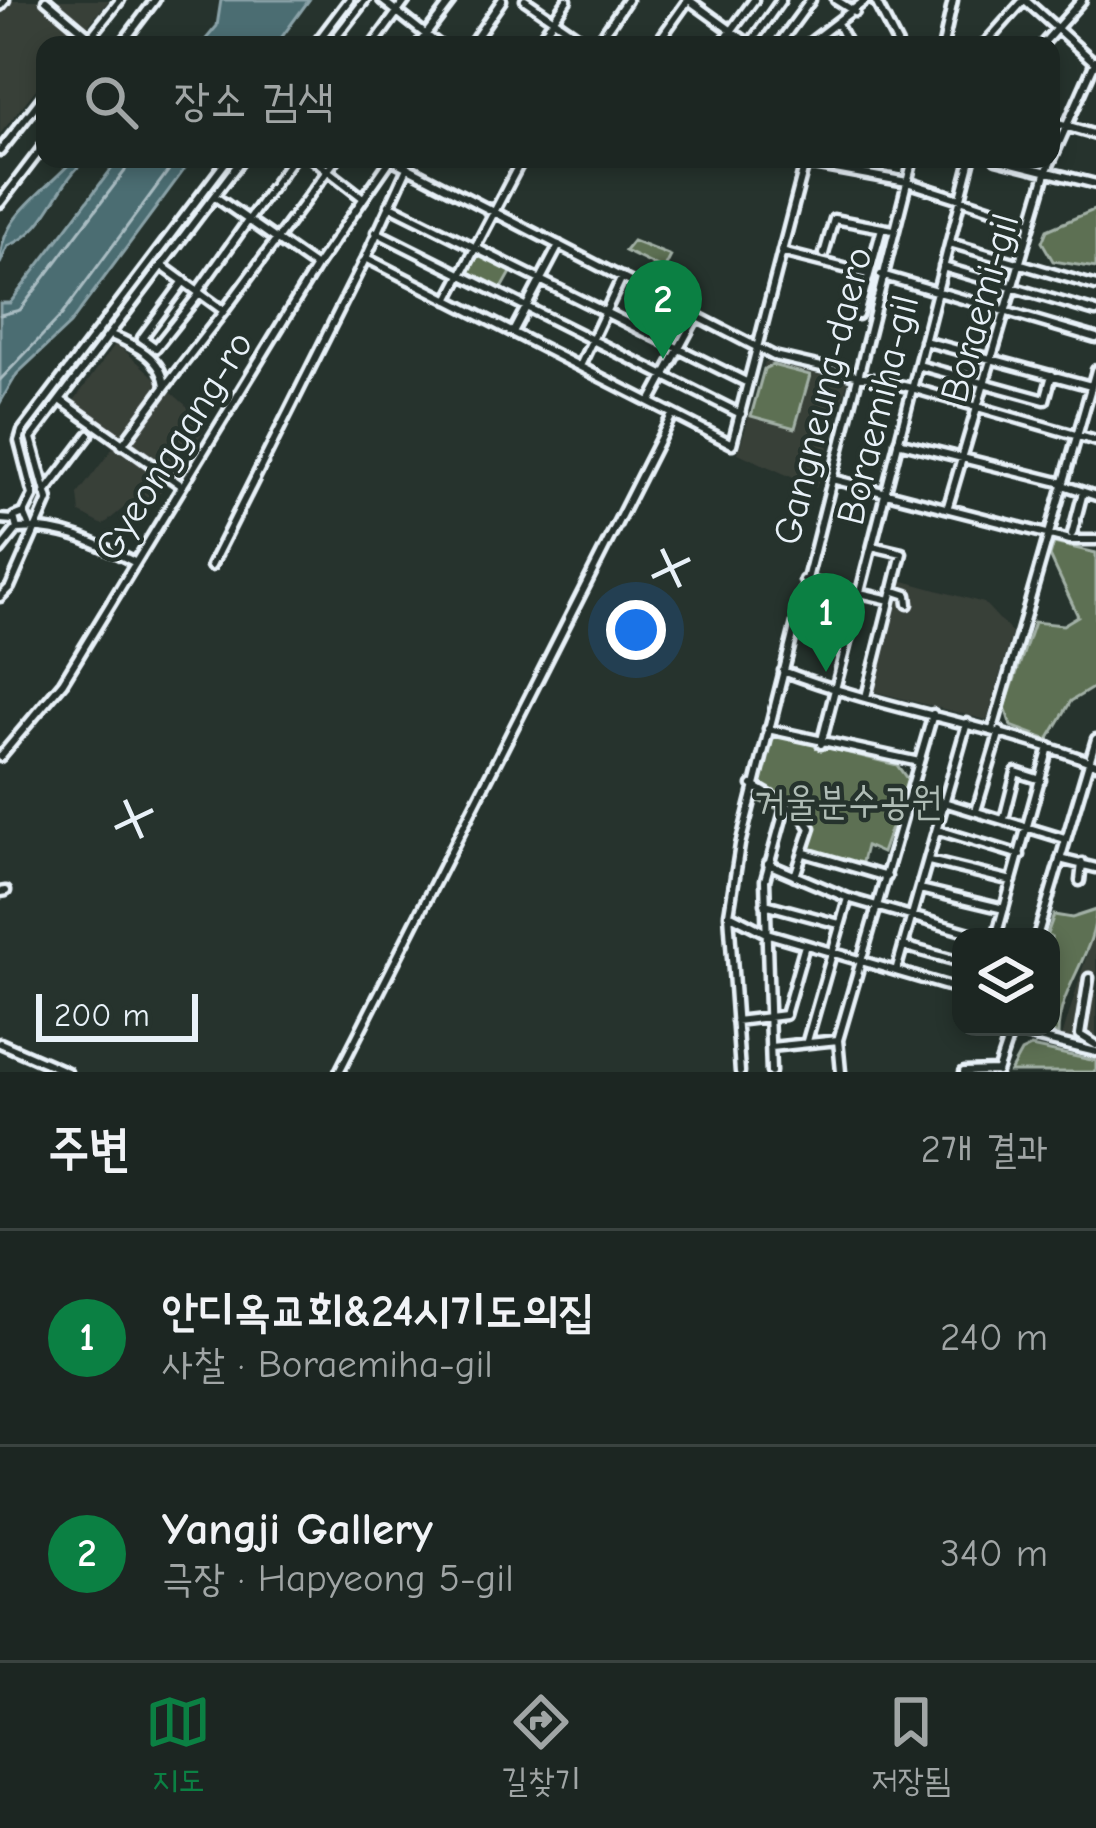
<!DOCTYPE html>
<html lang="ko">
<head>
<meta charset="utf-8">
<style>
	body { margin:0; font-family:"Comic Neue","Poor Story",sans-serif; background:#252e2a; color:#f1f3f6 }
	.controls { position:absolute; right:36px; bottom:36px; display:grid; overflow:hidden; border-radius:24px; box-shadow:0 6px 18px #0003 }
	.controls button { width:108px; height:108px; display:grid; place-items:center; padding:0; border:0; border-bottom:3px solid #3a4340; background:#1c2622; color:#f1f3f6; font:60px sans-serif }
	.scale { position:absolute; left:36px; bottom:30px; width:162px; box-sizing:border-box; padding-left:12px; border:6px solid #e8f1f8; border-top:0; font-size:33px; line-height:42px; white-space:nowrap; color:#e8f1f8; -webkit-text-stroke:9px #26332d; paint-order:stroke }
	.you { position:absolute; left:636px; top:630px; width:42px; height:42px; margin:-30px; border:9px solid #fff; border-radius:50%; background:#1a73e8; box-shadow:0 0 0 18px #1a73e833 }
	.badge { display:grid; place-items:center; width:78px; height:78px; border-radius:50%; background:#0b8043; color:#fff; font-size:39px; font-weight:700 }
	.pin { position:absolute; translate:-50% -99px; filter:drop-shadow(0 3px 6px #0008) }
	.pin::after { content:''; position:absolute; top:63px; width:42px; height:36px; background:inherit; clip-path:polygon(0 0,100% 0,50% 100%) }
	.list { margin:0; padding:0; list-style:none }
	h2 { display:flex; justify-content:space-between; align-items:center; height:156px; margin:0; padding:0 48px; font-size:51px }
	h2 small { font-size:39px; font-weight:400; color:#a0a5a5 }
	.list li { display:grid; grid-template-columns:78px 1fr auto; gap:36px; align-items:center; box-sizing:border-box; height:216px; padding:0 48px; border-top:3px solid #3a4340 }
	.list b { display:block; font-size:45px; white-space:nowrap }
	.list p { margin:0; font-size:39px; white-space:nowrap; color:#a0a5a5 }
	.list em { font-size:39px; font-style:normal; color:#a0a5a5 }
	.icon { flex:none; width:66px; height:66px; fill:none; stroke:currentColor; stroke-width:2; stroke-linecap:round; stroke-linejoin:round }
	.map { position:relative; flex:none; width:1096px; height:1072px; overflow:hidden }
	.search { position:absolute; background:#1c2622; box-shadow:0 6px 18px #0003; left:36px; right:36px; top:36px; height:132px; display:flex; align-items:center; gap:30px; box-sizing:border-box; padding:0 42px; border-radius:24px; color:#a0a5a5; font-size:45px }
	.sheet { height:588px; background:#1c2622 }
	nav { display:flex; justify-content:space-around; align-items:center; box-sizing:border-box; height:168px; border-top:3px solid #3a4340; background:#1c2622; font-size:33px; color:#a0a5a5 }
	nav a { display:grid; justify-items:center; gap:6px }
	nav .on { color:#0b8043 }
	.map>svg:first-child { display:block }
</style>
</head>
<body>
<div class="map">
<svg width="1096" height="1072" viewBox="0 0 1096 1072">
	<rect width="100%" height="100%" fill="#26332d"/>
	<filter id="ink" filterUnits="userSpaceOnUse"><feTurbulence type="fractalNoise" baseFrequency=".00833" numOctaves="2"/><feDisplacementMap in="SourceGraphic" scale="24" xChannelSelector="R" yChannelSelector="G"/><feConvolveMatrix kernelMatrix="1 2 1 2 8 2 1 2 1" color-interpolation-filters="sRGB"/></filter>
	<g filter="url(#ink)">
		<path fill="#393f39" d="M0,0H109L72,45H45V78L0,134Z
			M116,343L208,425L142,517L126,506L103,525L80,513L78,494L113,448L71,405Z
			M765,362L848,381L816,488L738,453Z
			M900,580L984,603L1012,633L987,720L872,691Z
			M1092,938L1096,939V1047L1062,1037Z"/>
		<path fill="#5d7053" stroke="#a2b0a6" stroke-width="3" d="M1096,209V268L1053,261L1042,242L1047,230Z
			M633,241L671,256L664,270L625,251Z
			M476,251L513,269L500,292L465,274Z
			M772,365L810,375L795,428L751,416L764,369Z
			M1054,543L1096,553V686L1071,701L1048,740L1011,726L1005,707L1034,622L1063,625L1078,616L1050,556Z
			M773,734L897,765L908,780L882,853L866,846L861,866L806,852L809,830L800,818L756,800Z
			M1096,910C1096,953 1058,989 1058,1034L1033,1032L1029,1027H1051V937H1046L1054,915L1072,918Z
			M1031,1047L1096,1061V1072H1010L1021,1052Z"/>
		<path fill="#4b6d72" stroke="#8aa2a8" stroke-width="3" d="M221,0H309L276,45H201L217,26Z
			M74,159H87C54,185 50,230 8,246L0,264C0,215 44,193 74,159Z
			M119,159H192L70,324L17,374L0,403V303H10Z"/>
		<g fill="none" stroke-linecap="round" stroke-linejoin="round">
			<path stroke="#a9bcc2" stroke-width="3" d="M0,315L20,310L125,171L128,159
				M0,380L61,316L177,159"/>
			<g stroke="#e8f1f8" stroke-width="15">
				<path id="minor" d="M46,0L90,37
					M382,0L439,45
					M525,0L590,45
					M689,0L751,45
					M836,0L855,12
					M875,0L898,45
					M1025,0L1094,62
					M0,6L5,0
					M838,25L848,45
					M750,44L781,0
					M84,45L120,0
					M121,45L155,0
					M315,45L349,0
					M330,45L365,0
					M373,45L406,0
					M418,45L452,0
					M471,45L502,0
					M536,45L567,0
					M596,45L627,0
					M656,45L688,0
					M721,45L754,0
					M778,45L811,0
					M807,45L866,0
					M943,45L953,0
					M984,45L1024,0
					M1042,45L1082,0
					M1051,122L1096,135
					M0,151L45,94
					M313,159L363,198
					M391,159L774,356L912,388L1096,441
					M996,159L1096,184
					M808,164L907,182L1032,222
					M407,168L366,258L732,444L806,159
					M214,196L316,267
					M0,203L45,144
					M389,205L748,383
					M376,232L741,414
					M950,243L1096,286
					M785,253L868,274
					M824,254L834,219L893,230
					M161,265L224,311L336,159
					M943,267L1096,312
					M881,275L1096,338
					M184,281L142,338L156,348L200,293
					M198,291L292,159
					M448,300L522,159
					M858,315L882,228
					M513,332L559,245
					M111,335C135,345 163,358 165,387L122,445
					M924,341L1091,386
					M918,365L1045,400L1052,375
					M580,366L622,277
					M165,387L224,311
					M62,401L181,485
					M650,402L697,315
					M898,442L1063,483
					M832,479L1070,540H1096
					M1063,485L1096,496
					M45,493L89,435
					M948,506L1047,170L1096,60
					M24,513L33,495L19,441L22,431L228,159
					M0,519L13,520
					M29,525L24,513L14,517L17,529C59,525 94,542 134,562
					M1072,534L1083,492
					M0,550L17,529
					M211,566L364,261
					M804,580L890,600
					M892,590L907,595L908,604
					M0,597L10,587L48,500L31,438L242,159
					M783,671C884,710 995,725 1096,764
					M866,697L902,553L872,546
					M768,729L919,762
					M993,729L1096,370
					M821,744L971,159
					M0,757L63,682L316,267L391,159
					M752,785L801,814L811,828L795,876
					M911,792L1065,839
					M976,811L1000,731
					M1004,819L1016,772L1041,780
					M938,830L1020,855
					M805,853L887,877
					M1060,859L1096,868
					M929,861L1012,881
					M768,864L848,898L984,937
					M1080,881L1082,863
					M920,889L1004,909
					M0,892L6,891
					M765,904L839,924
					M729,914L766,933L961,990
					M996,937L1049,747
					M1037,937L1096,739
					M903,946L961,962
					M896,971L967,723
					M1089,978L1080,1035L1096,1045
					M736,1021L785,1015L805,945
					M1010,1031L1096,1052
					M807,1041L848,898
					M0,1043L67,1072
					M771,1047L838,1040
					M339,1072L671,417
					M740,1072L729,914L740,845L913,159
					M771,1072L765,880L786,804
					M841,1072L838,1040L933,714
					M964,1072L997,1071
					M997,1072L1011,1030"/>
			</g>
			<use href="#minor" stroke="#26332d" stroke-width="6"/>
		</g>
	</g>
	<path fill="none" stroke="#e8f1f8" stroke-width="4.5" d="M662,549L680,587M652,577L690,559M125,800L142,838M115,828L153,810"/>
	<g text-anchor="middle" dominant-baseline="central" stroke-width="9" stroke-linejoin="round" paint-order="stroke">
		<g font-size="39" fill="#e8f1f8" stroke="#26332d">
			<text transform="translate(980 308) rotate(-74)">Boraemi-gil</text>
			<text transform="translate(823 396) rotate(-76)">Gangneung-daero</text>
			<text transform="translate(878 410) rotate(-76)">Boraemiha-gil</text>
			<text transform="translate(174 446) rotate(-58)">Gyeonggang-ro</text>
		</g>
		<g font-size="39" fill="#b0bdb6" stroke="#26332d">
			<text x="848" y="801">거울분수공원</text>
		</g>
	</g>
</svg>
<div class="controls">
<button><svg class="icon" aria-label="layers" viewBox="0 0 24 24"><path d="M12 4l9 5-9 5-9-5zM3 14l9 5 9-5"/></svg></button>
</div>
<div class="scale">200 m</div>
<div class="you"></div>
<div class="pin badge" style="left:826px;top:672px">1</div>
<div class="pin badge" style="left:663px;top:359px">2</div>
<div class="search"><svg class="icon" aria-label="search" viewBox="0 0 24 24"><circle cx="10" cy="10" r="6"/><path d="M15 15l6 6"/></svg>장소 검색</div>
</div>
<section class="sheet">
<h2>주변<small>2개 결과</small></h2>
<ul class="list">
<li><span class="badge">1</span><div><b>안디옥교회&amp;24시기도의집</b><p>사찰 · Boraemiha-gil</p></div><em>240 m</em></li>
<li><span class="badge">2</span><div><b>Yangji Gallery</b><p>극장 · Hapyeong 5-gil</p></div><em>340 m</em></li>
</ul>
</section>
<nav>
<a class="on"><svg class="icon" aria-label="map" viewBox="0 0 24 24"><path d="M3 6l6-2 6 2 6-2v14l-6 2-6-2-6 2zM9 4v14M15 6v14"/></svg>지도</a>
<a><svg class="icon" aria-label="directions" viewBox="0 0 24 24"><path d="M12 3l9 9-9 9-9-9zM9 14v-3h6M13 9l2 2-2 2"/></svg>길찾기</a>
<a><svg class="icon" aria-label="saved" viewBox="0 0 24 24"><path d="M7 4h10v16l-5-4-5 4z"/></svg>저장됨</a>
</nav>
</body>
</html>
